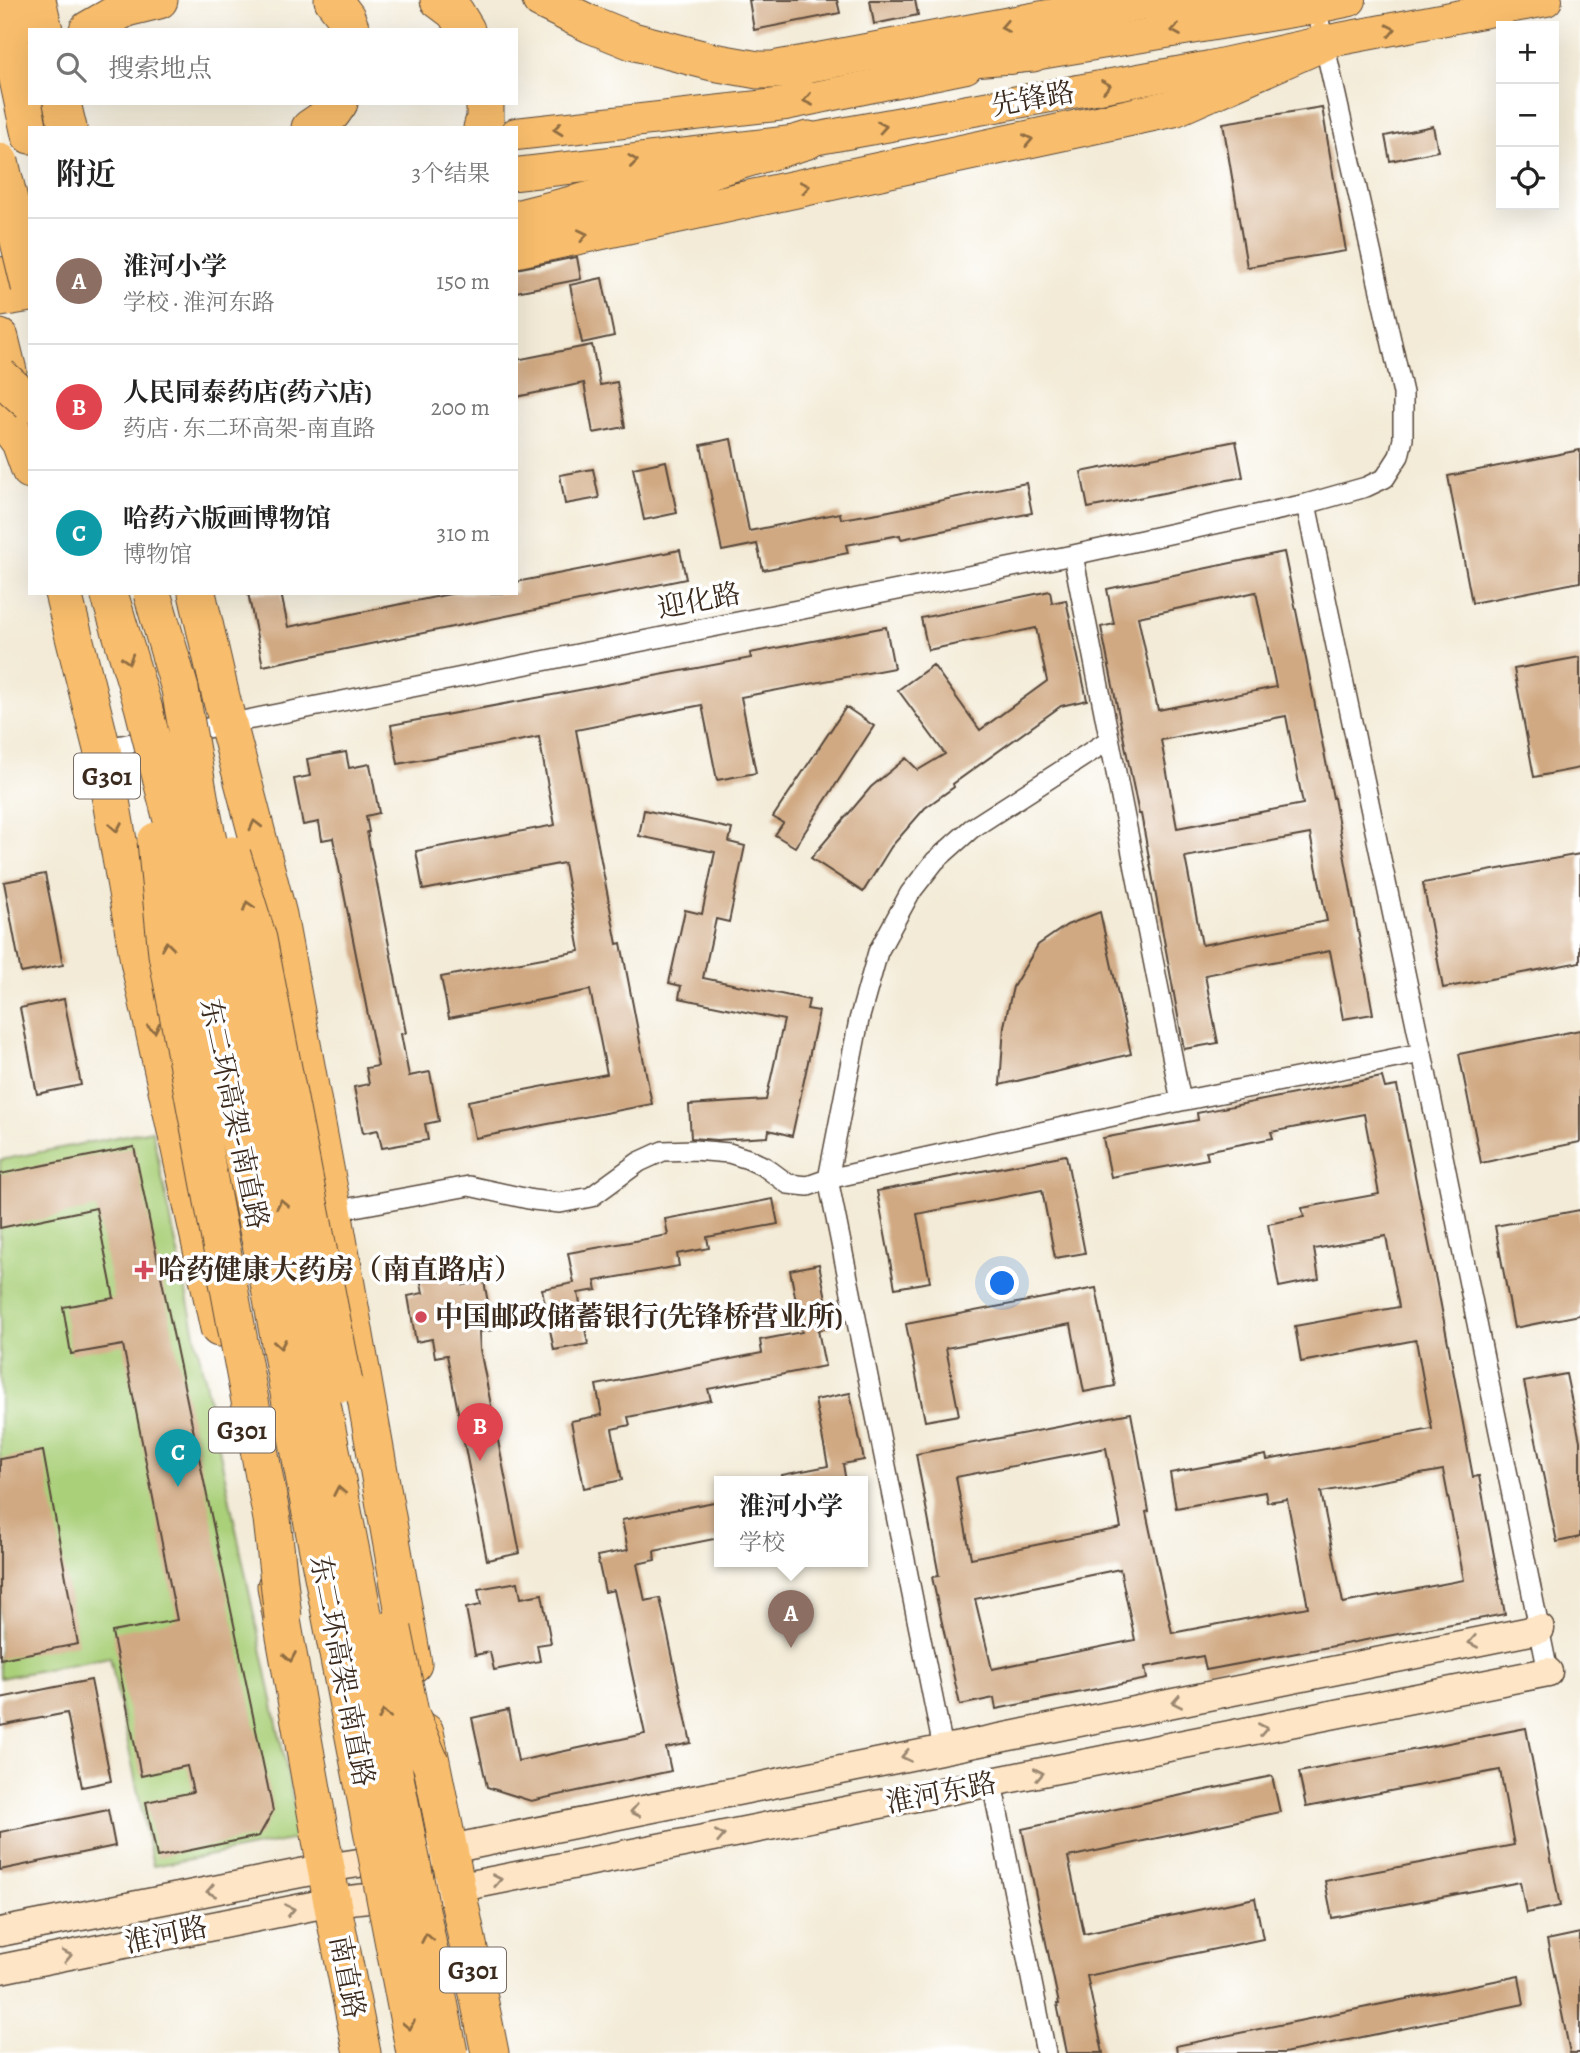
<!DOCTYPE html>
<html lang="zh">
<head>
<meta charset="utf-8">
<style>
	body { margin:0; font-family:Alegreya,"Noto Serif SC",serif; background:#f2f2f2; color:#222 }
	.controls { position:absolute; right:21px; top:21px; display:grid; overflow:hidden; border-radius:0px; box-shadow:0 7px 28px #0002 }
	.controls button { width:63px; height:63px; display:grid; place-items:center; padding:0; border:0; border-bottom:2px solid #e0e0e0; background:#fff; color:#222; font:35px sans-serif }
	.you { position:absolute; left:1003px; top:1284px; width:24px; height:24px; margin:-18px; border:5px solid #fff; border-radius:50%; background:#1a73e8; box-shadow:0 0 0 10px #1a73e833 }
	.badge { display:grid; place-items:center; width:46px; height:46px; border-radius:50%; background:#7c3aed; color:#fff; font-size:23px; font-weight:700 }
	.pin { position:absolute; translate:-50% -58px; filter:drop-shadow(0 2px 4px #0008) }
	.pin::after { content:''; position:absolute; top:37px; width:24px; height:21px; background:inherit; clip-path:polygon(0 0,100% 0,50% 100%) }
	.popup { position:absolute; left:714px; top:1476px; width:154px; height:91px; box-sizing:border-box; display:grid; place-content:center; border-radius:0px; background:#fff; filter:drop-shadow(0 2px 5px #0005); font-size:23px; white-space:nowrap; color:#767676 }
	.popup b { font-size:26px; color:#222 }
	.popup::after { content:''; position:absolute; left:50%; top:100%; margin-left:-14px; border:14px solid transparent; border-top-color:#fff }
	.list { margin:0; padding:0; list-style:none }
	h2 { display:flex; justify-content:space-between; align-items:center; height:91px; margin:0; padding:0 28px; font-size:30px }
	h2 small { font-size:23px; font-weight:400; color:#767676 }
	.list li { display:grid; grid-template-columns:46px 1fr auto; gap:21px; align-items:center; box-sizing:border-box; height:126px; padding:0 28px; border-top:2px solid #e0e0e0 }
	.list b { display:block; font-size:26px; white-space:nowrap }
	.list p { margin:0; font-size:23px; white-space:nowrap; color:#767676 }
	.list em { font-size:23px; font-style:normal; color:#767676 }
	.icon { flex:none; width:38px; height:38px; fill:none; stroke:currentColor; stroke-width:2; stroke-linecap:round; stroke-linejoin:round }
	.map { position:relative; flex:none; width:1580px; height:2053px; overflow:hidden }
	.search { position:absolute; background:#fff; box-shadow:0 7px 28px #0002; left:28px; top:28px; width:490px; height:77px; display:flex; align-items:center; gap:18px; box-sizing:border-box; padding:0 24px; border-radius:0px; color:#767676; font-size:26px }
	.panel { position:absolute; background:#fff; box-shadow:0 7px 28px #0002; left:28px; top:126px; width:490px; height:469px; border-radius:0px }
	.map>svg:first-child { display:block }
</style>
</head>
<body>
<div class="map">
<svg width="1580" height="2053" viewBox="0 0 1580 2053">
	<rect width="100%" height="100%" fill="#fff"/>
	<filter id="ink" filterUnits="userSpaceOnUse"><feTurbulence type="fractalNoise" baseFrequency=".0143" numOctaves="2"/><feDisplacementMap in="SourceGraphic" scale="14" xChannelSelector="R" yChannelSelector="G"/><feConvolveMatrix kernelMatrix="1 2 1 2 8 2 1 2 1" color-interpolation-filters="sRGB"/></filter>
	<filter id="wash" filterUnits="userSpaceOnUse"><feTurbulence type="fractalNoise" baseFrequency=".00686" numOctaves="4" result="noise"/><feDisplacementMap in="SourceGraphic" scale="28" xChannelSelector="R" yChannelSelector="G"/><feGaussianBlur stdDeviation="1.57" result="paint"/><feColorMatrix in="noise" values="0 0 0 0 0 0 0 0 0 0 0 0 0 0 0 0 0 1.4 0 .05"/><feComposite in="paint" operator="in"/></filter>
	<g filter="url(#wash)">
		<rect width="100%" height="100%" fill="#f3ebd7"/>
		<path fill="#aad07a" stroke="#727d4c" stroke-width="2" d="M152,1130L301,1838L153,1866L110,1657L0,1678V1160Z"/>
		<g id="blocks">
			<path fill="#d0a982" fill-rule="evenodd" d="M749,0H837L840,13L754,30Z
				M870,0H915L918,15L874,24Z
				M1322,107L1346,251L1247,267L1223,123Z
				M1433,126L1438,151L1390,161L1385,136Z
				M577,257L581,279L516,292V269Z
				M602,278L614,336L582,343L570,285Z
				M592,345L600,385L617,382L625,427L593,433L584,383L516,397V360Z
				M731,439L749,531L840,513L841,519L884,512L1026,483L1032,513L901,539L900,535L846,545L848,553L763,570L757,544L722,551L701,445Z
				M1236,441L1243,477L1088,508L1081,472Z
				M1580,450V582L1472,603L1448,476Z
				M666,461L677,513L644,520L633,468Z
				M593,469L599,498L565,504L560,475Z
				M680,550L686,579L263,666L248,593H281L288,627L455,593H516V582Z
				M1284,552L1307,664L1333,798H1334L1373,1014L1343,1019L1330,951L1205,975L1218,1043L1184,1049L1141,814H1139L1101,627L1114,624L1107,589ZM1256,592L1276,687L1158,710L1138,617ZM1286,716L1303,804L1177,828L1161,740ZM1310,834L1327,921L1202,945L1185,857Z
				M1050,591L1052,603L1066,600L1087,700L1061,706L953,784L954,787L925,808L891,847L863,892L811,858L871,787L906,758L918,770L945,754L898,690L933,665L980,730L1047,681L1036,628L928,650L921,618Z
				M886,627L894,668L741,697L756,773L717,780L702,705L576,730L617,944L621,943L652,1104L475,1138L468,1101L607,1074L590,990L449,1018L441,977L580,951L564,863L423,890L416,851L555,825L539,737L398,764L391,725L751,658L750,653Z
				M1580,657V768L1534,777L1514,669Z
				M846,707L874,726L795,847L775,835L783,823L773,817Z
				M346,752L349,768L370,764L379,813L366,816L369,832H367L406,1033L401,1034L409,1076L430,1072L439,1121L425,1124L428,1140L382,1148L378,1130L363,1133L354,1087L369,1084L366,1068L378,1066L333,838L322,840L319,822L303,825L294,779L310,776L307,759Z
				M644,810L732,829L729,842L745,846L729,922L716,919L703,978L809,1000L807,1009L819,1011L792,1136L769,1130L768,1137L717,1140L691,1138L689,1105L766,1100L784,1020L679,998L681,986L669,983L685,910L702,914L715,852L639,836Z
				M1580,854V962L1443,988L1423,883Z
				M45,874L63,965L21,973L4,882Z
				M1100,912L1131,1054L1000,1085L1004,1026L1013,987L1038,945L1067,925Z
				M64,999L81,1085L37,1094L20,1008Z
				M1580,1030V1142L1481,1163L1459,1054Z
				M1382,1077L1385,1088L1397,1086L1440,1300L1473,1477L1479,1476L1505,1614L1206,1670L1203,1656L1145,1667L1147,1679L996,1709L994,1698L960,1705L932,1577L939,1576L916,1454L1131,1413L1149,1511L1146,1512L1172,1633L1308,1607L1287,1499L1267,1502L1265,1492L1176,1508L1170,1473L1266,1455L1267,1460L1432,1429L1416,1340L1301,1362L1295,1326L1399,1307L1386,1236L1314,1249L1319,1279L1279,1287L1268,1224L1304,1217L1302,1208L1379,1194L1364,1114L1271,1132L1273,1138L1206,1151L1208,1159L1111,1177L1103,1138L1198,1120L1197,1113ZM1106,1448L1121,1528L971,1558L956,1477ZM1443,1470L1464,1580L1343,1603L1321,1492ZM1120,1569L1135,1640L992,1669L975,1599Z
				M134,1147L273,1811L259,1836L157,1857L146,1802L193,1792L187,1766L141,1776L112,1632L177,1620L123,1345L71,1354L63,1307L114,1298L96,1208L0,1228V1174Z
				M1066,1155L1085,1253L1055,1258L1042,1190L917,1214L930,1282L895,1288L877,1191Z
				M773,1199L778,1224L707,1237L709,1248L677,1254L679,1266L595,1281L597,1290L578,1293L588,1344L554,1350L542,1289L574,1283L568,1253L668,1235L665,1219Z
				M1580,1210V1315L1514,1328L1495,1226Z
				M819,1264L832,1328L818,1330L825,1366L708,1389L711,1400L628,1417L630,1425L612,1429L622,1480L584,1488L571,1421L602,1415L596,1385L762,1353L760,1340L802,1332L790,1270Z
				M460,1269L463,1285L484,1281L493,1330L479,1332L480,1349L520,1553L487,1560L447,1355L435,1357L432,1339L416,1342L408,1296L423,1293L420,1277Z
				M1096,1288L1115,1386L1084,1392L1071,1324L946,1348L959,1415L925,1421L906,1324Z
				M1566,1374L1580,1441V1537L1557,1542L1524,1382Z
				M850,1393L864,1460L843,1464L846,1482H783L782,1475L828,1466L815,1400Z
				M43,1451L78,1644L0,1659V1459Z
				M719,1501V1538L654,1551L655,1560L637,1564L645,1601L660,1598L691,1743L666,1748L671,1771L531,1801L487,1787L472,1718L508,1710L518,1761L645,1734L614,1590L605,1592L597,1556L628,1550L622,1520Z
				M518,1582L521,1598L542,1594L551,1643L537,1645L540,1661L494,1670L490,1652L475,1655L466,1608L481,1605L478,1589Z
				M91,1680L111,1781L82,1787L67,1713L0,1726V1698Z
				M1526,1728L1560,1906L1526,1913L1520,1882L1332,1918L1325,1881L1514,1845L1500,1770L1306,1807L1299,1772Z
				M1272,1776L1280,1812L1068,1857L1084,1934L1255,1898L1263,1939L1087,1976L1103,2053H1067L1057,2004H1059L1022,1829Z
				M108,1810L115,1846L0,1870V1832Z
				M1580,1933V2053H1570L1547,1940Z
				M1519,1976L1524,2004L1284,2053H1177L1176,2046Z"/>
		</g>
	</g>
	<g filter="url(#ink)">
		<use href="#blocks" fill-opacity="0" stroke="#57473a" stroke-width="2"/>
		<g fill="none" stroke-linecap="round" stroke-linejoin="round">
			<g stroke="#57473a" stroke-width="22">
				<path id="street" d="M1316,7L1403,393V439L1399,456L1385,478L1366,487L1306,504L1422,1053L1548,1672
					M1073,555L1181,1101
					M102,749L1073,555L1306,504
					M333,1211L469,1186L533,1200L560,1203L591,1197L639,1162L663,1151L694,1150L729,1153L748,1159L765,1167L788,1184L808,1186L828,1179L1181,1101L1422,1053
					M943,1748L828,1179L859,1020L878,952L910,893L935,861L971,829L1109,740
					M992,1783L1046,2053"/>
			</g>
			<g stroke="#57473a" stroke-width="31">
				<path id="secondary" d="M0,1932L326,1868L450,1849L1540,1629
					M0,1969L332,1902L456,1888L1548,1672"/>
			</g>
			<g stroke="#57473a" stroke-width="34">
				<path id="primary" d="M1010,58L1316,7L1350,0
					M516,134L785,104L966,67
					M516,174L808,140L1210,67L1324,42L1546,0
					M0,274L30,267"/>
			</g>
			<g stroke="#57473a" stroke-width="39">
				<path id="highway" d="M1,0L30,135
					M37,0L44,30
					M333,0L346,17L351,30
					M439,0L455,12L466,30
					M541,0L590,24L632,41L713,62L758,70H798
					M88,30L126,8L159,0
					M936,61L1033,53
					M773,70L1142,1L1316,7
					M62,103L68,128
					M310,128L332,113L339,103
					M482,128L485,118V103
					M516,219L695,174L808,140
					M516,249L1174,108L1324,42
					M0,298L30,293
					M0,338L8,371L0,386
					M0,415L20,442L30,470
					M63,593L102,749L139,961L219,1328
					M197,593L221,697L278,915L333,1211L413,1664
					M276,1586L332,1902L362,2053
					M425,1732L490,2053"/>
			</g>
			<use href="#street" stroke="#fff" stroke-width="19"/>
			<use href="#secondary" stroke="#fde5c5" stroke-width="28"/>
			<use href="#primary" stroke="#f9be6d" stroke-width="32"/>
			<use href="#highway" stroke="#f9be6d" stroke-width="37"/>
			<g stroke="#57473a" stroke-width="39" stroke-linecap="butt">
				<path id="highway-bridge" d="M0,162L30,287
					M0,376L30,403
					M109,593L143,706L172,820L268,1277L312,1519L415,2053
					M152,593L180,689L200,802L296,1271L449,2053
					M156,841L167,954L272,1519L283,1617
					M232,855L258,939L344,1383
					M393,1629L410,1713L430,1762"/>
			</g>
			<use href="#highway-bridge" stroke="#f9be6d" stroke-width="37"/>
		</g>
		<defs><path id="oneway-chevron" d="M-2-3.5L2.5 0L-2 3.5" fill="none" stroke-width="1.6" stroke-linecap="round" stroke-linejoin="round" transform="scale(1.75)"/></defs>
		<g stroke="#906d42">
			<use href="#oneway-chevron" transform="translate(1005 27) rotate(169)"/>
			<use href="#oneway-chevron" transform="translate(1176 30) rotate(171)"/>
			<use href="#oneway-chevron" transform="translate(1391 30) rotate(-11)"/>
			<use href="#oneway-chevron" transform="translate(1106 86) rotate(-10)"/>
			<use href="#oneway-chevron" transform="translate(808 100) rotate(168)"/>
			<use href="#oneway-chevron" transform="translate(882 127) rotate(-10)"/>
			<use href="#oneway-chevron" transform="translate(558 129) rotate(174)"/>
			<use href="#oneway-chevron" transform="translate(1028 140) rotate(-12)"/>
			<use href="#oneway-chevron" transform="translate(633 161) rotate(-7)"/>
			<use href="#oneway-chevron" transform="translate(805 187) rotate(-12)"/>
			<use href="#oneway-chevron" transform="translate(583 235) rotate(-12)"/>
			<use href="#oneway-chevron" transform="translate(128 659) rotate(73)"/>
			<use href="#oneway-chevron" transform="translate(255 825) rotate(-104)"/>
			<use href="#oneway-chevron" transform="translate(116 827) rotate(80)"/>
			<use href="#oneway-chevron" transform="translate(248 906) rotate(-107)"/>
			<use href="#oneway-chevron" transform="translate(167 946) rotate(-97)"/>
			<use href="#oneway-chevron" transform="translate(154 1028) rotate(78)"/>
			<use href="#oneway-chevron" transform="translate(282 1204) rotate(-101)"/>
			<use href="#oneway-chevron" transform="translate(280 1344) rotate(80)"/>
			<use href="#oneway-chevron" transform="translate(339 1491) rotate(-101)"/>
			<use href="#oneway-chevron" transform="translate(290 1657) rotate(80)"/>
			<use href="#oneway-chevron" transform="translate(384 1715) rotate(-101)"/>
			<use href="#oneway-chevron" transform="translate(427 1938) rotate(-101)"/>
			<use href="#oneway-chevron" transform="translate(409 2025) rotate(79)"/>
		</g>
		<g stroke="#9c8872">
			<use href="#oneway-chevron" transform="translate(1473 1642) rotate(169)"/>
			<use href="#oneway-chevron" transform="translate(1177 1702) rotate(169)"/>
			<use href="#oneway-chevron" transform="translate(1263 1729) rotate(-11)"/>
			<use href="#oneway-chevron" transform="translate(906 1756) rotate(168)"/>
			<use href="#oneway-chevron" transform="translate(1039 1774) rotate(-11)"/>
			<use href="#oneway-chevron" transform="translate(635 1811) rotate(168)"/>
			<use href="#oneway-chevron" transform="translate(720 1836) rotate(-11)"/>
			<use href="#oneway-chevron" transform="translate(497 1880) rotate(-11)"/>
			<use href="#oneway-chevron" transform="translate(211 1891) rotate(169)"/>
			<use href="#oneway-chevron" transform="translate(290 1910) rotate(-12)"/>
			<use href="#oneway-chevron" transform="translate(67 1956) rotate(-12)"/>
		</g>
	</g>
	<g fill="#d1495b" stroke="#fff" stroke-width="2.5">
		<path d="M140.5 1259.5h7v7h7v7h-7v7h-7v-7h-7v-7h7z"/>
		<circle cx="421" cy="1317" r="7"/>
	</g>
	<g text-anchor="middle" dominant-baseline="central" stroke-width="7" stroke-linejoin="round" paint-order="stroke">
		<g fill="#fff" stroke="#766a62" stroke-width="2">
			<rect x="74" y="753.5" width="66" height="45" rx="5"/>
			<rect x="209" y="1407.5" width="66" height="45" rx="5"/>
			<rect x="440" y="1947.5" width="66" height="45" rx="5"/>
		</g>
		<g font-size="26" font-weight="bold" fill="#3b2a1e">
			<text x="107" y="776">G301</text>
			<text x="242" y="1430">G301</text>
			<text x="473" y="1970">G301</text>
		</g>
		<g font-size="28" fill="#3b2a1e" stroke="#fff">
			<text transform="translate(1033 99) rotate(-10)">先锋路</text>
			<text transform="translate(699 601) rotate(-11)">迎化路</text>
			<text transform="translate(234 1114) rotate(78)">东二环高架-南直路</text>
			<text transform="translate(342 1671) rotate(79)">东二环高架-南直路</text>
			<text transform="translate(941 1793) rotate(-11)">淮河东路</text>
			<text transform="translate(166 1935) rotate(-12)">淮河路</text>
			<text transform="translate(347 1977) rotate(79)">南直路</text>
		</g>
		<g font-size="28" font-weight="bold" fill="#3b2a1e" stroke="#fff" text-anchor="start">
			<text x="158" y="1270">哈药健康大药房（南直路店）</text>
			<text x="435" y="1317">中国邮政储蓄银行(先锋桥营业所)</text>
		</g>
	</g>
</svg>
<div class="controls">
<button>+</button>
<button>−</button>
<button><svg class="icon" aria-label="locate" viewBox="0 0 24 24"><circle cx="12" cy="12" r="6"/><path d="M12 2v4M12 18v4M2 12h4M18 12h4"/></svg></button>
</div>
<div class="you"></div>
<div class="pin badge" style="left:791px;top:1648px;background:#8d6e63">A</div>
<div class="popup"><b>淮河小学</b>学校</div>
<div class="pin badge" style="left:480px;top:1461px;background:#e0444e">B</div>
<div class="pin badge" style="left:178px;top:1487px;background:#0f9aa8">C</div>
<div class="search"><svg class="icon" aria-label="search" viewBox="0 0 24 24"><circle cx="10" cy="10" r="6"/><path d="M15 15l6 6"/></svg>搜索地点</div>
<section class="panel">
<h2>附近<small>3个结果</small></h2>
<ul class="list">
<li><span class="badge" style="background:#8d6e63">A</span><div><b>淮河小学</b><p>学校 · 淮河东路</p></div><em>150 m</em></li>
<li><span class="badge" style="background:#e0444e">B</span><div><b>人民同泰药店(药六店)</b><p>药店 · 东二环高架-南直路</p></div><em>200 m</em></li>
<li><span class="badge" style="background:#0f9aa8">C</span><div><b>哈药六版画博物馆</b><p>博物馆</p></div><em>310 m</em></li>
</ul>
</section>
</div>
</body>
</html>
